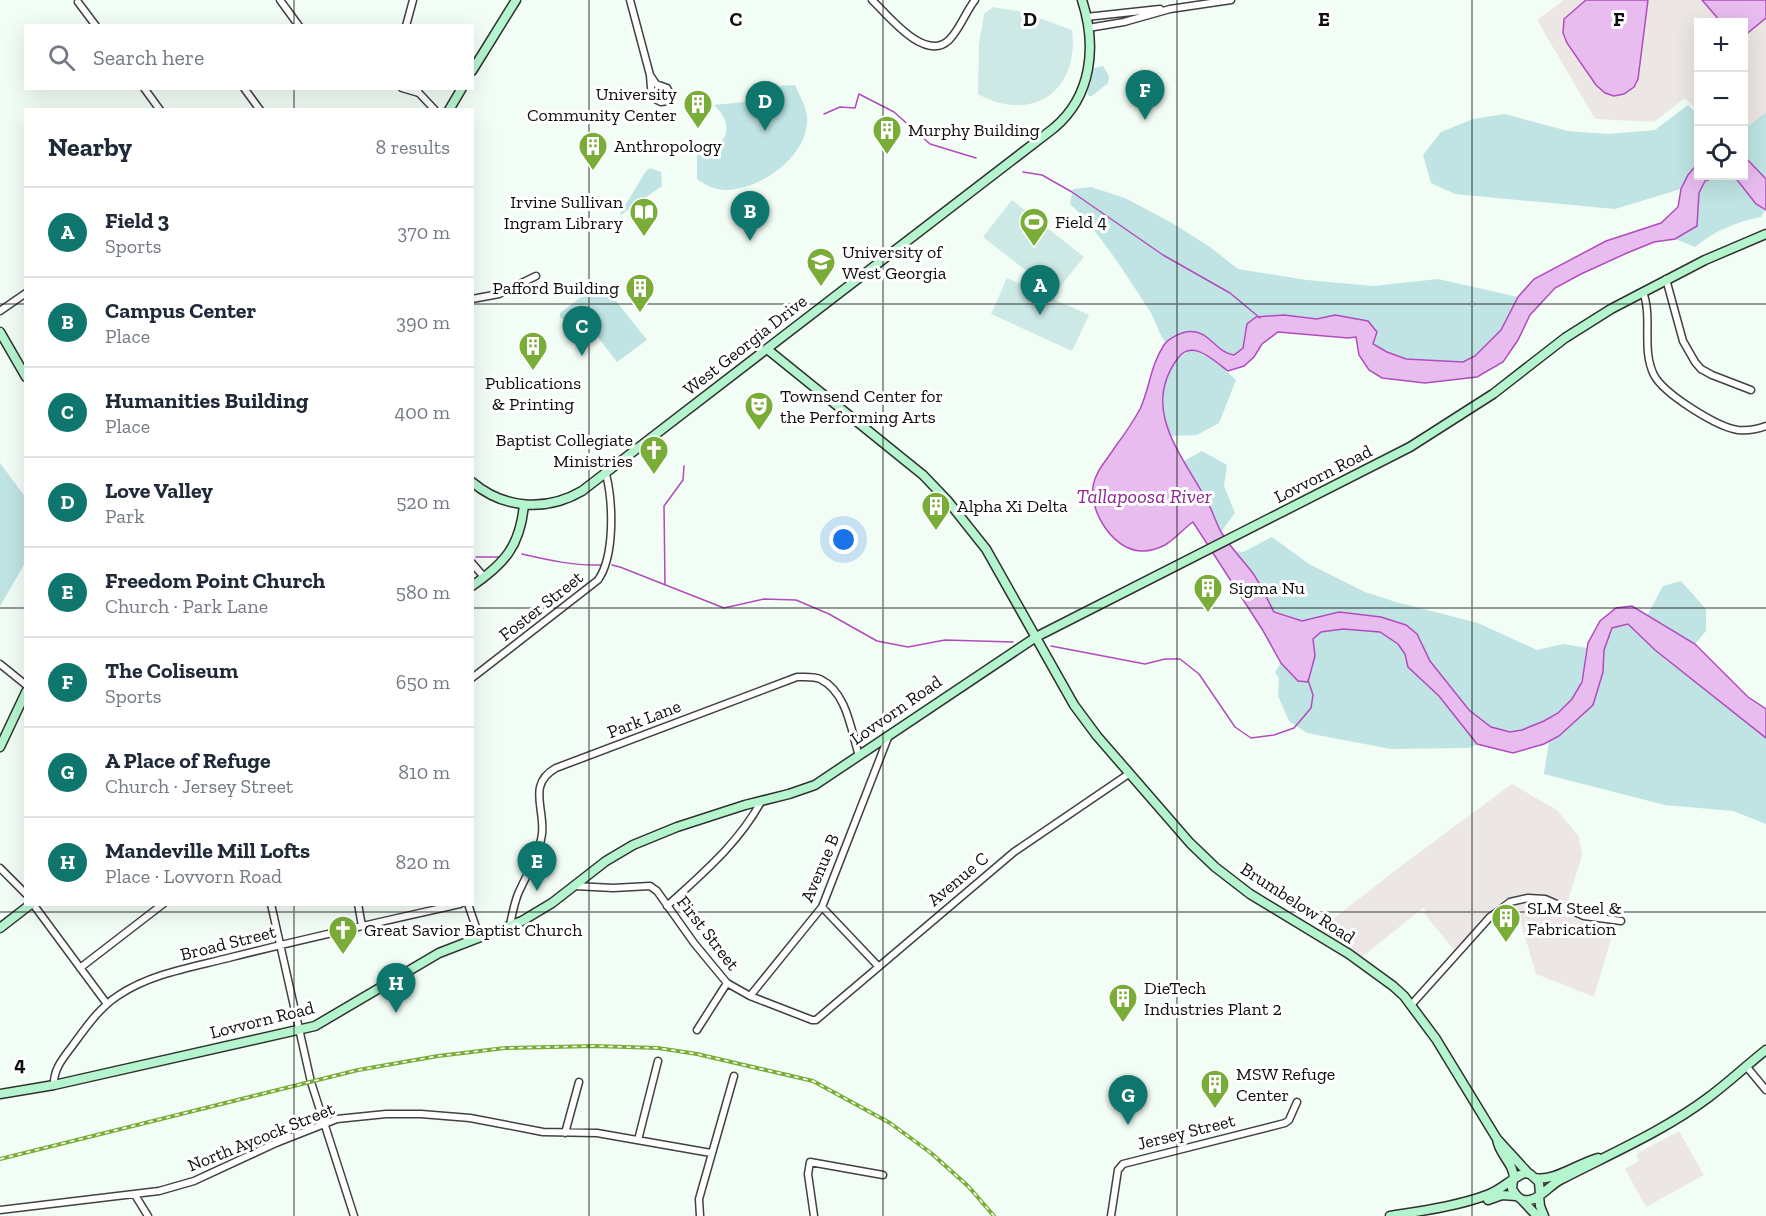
<!DOCTYPE html>
<html lang="en">
<head>
<meta charset="utf-8">
<style>
	body { margin:0; font-family:"Zilla Slab",serif; background:#f2f2f3; color:#1f2937 }
	.controls { position:absolute; right:18px; top:18px; display:grid; overflow:hidden; border-radius:0px; box-shadow:0 6px 24px #0002 }
	.controls button { width:54px; height:54px; display:grid; place-items:center; padding:0; border:0; border-bottom:2px solid #e0e1e3; background:#fff; color:#1f2937; font:30px sans-serif }
	.you { position:absolute; left:844px; top:540px; width:21px; height:21px; margin:-15px; border:4px solid #fff; border-radius:50%; background:#1a73e8; box-shadow:0 0 0 9px #1a73e833 }
	.badge { display:grid; place-items:center; width:39px; height:39px; border-radius:50%; background:#0f766e; color:#fff; font-size:20px; font-weight:700 }
	.pin { position:absolute; translate:-50% -50px; filter:drop-shadow(0 2px 3px #0008) }
	.pin::after { content:''; position:absolute; top:32px; width:21px; height:18px; background:inherit; clip-path:polygon(0 0,100% 0,50% 100%) }
	.list { margin:0; padding:0; list-style:none }
	h2 { display:flex; justify-content:space-between; align-items:center; height:78px; margin:0; padding:0 24px; font-size:26px }
	h2 small { font-size:20px; font-weight:400; color:#747a83 }
	.list li { display:grid; grid-template-columns:39px 1fr auto; gap:18px; align-items:center; box-sizing:border-box; height:90px; padding:0 24px; border-top:2px solid #e0e1e3 }
	.list b { display:block; font-size:22px; white-space:nowrap }
	.list p { margin:0; font-size:20px; white-space:nowrap; color:#747a83 }
	.list em { font-size:20px; font-style:normal; color:#747a83 }
	.icon { flex:none; width:33px; height:33px; fill:none; stroke:currentColor; stroke-width:2; stroke-linecap:round; stroke-linejoin:round }
	.map { position:relative; flex:none; width:1766px; height:1216px; overflow:hidden }
	.search { position:absolute; background:#fff; box-shadow:0 6px 24px #0002; left:24px; top:24px; width:450px; height:66px; display:flex; align-items:center; gap:15px; box-sizing:border-box; padding:0 21px; border-radius:0px; color:#747a83; font-size:22px }
	.panel { position:absolute; background:#fff; box-shadow:0 6px 24px #0002; left:24px; top:108px; width:450px; height:798px; border-radius:0px }
	.map>svg:first-child { display:block }
</style>
</head>
<body>
<div class="map">
<svg width="1766" height="1216" viewBox="0 0 1766 1216">
	<rect width="100%" height="100%" fill="#f2fdf5"/>
	<path fill="#ece7e4" d="M1564,0H1766V128L1744,146V22H1698V111L1685,98L1654,122L1595,119L1537,20Z
		M1512,784L1557,810L1579,837L1582,856L1564,913L1612,935L1594,997L1536,974L1513,897L1504,900L1492,909L1455,951L1423,912L1426,911L1424,907L1362,957L1319,930L1401,866Z
		M1679,1131L1704,1175L1646,1207L1625,1169L1639,1161L1636,1154Z"/>
	<path fill="#bfe4e3" d="M1103,66L1109,76L1108,83L1092,96H1089L1087,93L1094,68Z
		M795,85C799,95 808,109 807,120C807,157 761,189 727,190C715,190 707,186 697,179V151C726,150 737,126 714,105L744,102L773,86Z
		M1688,105L1698,115V163L1688,175L1681,189L1615,209L1455,194L1431,183L1423,155L1441,132L1473,119L1505,114L1568,131L1608,134L1655,130Z
		M1766,112V179L1744,156V130Z
		M650,168L661,172L662,186L621,215L620,214L646,171Z
		M1719,176H1734L1756,204L1765,210L1761,217C1736,222 1714,231 1695,247L1675,239L1696,226L1699,193L1705,181Z
		M1091,187L1125,198L1172,223L1210,247L1238,269L1307,280L1373,286L1438,279L1518,297L1501,330L1475,356L1463,362L1406,359L1387,352L1373,344L1335,315L1317,319L1284,315L1256,317C1244,323 1245,335 1243,348L1234,355L1226,353L1208,337L1185,332L1165,342C1159,334 1156,322 1151,313C1129,279 1099,231 1070,204L1073,189Z
		M601,282L647,340L617,362L583,318L568,324L560,317V313Z
		M1191,350L1206,353L1236,380L1219,423L1197,435L1170,436C1160,406 1158,365 1191,350Z
		M1202,451L1227,465L1224,486L1235,513L1221,532L1208,503L1182,462Z
		M0,463L26,498L25,563L0,606Z
		M1272,537L1309,564L1365,592L1396,602L1478,623L1537,650L1563,644L1587,648C1580,688 1582,700 1542,722C1531,728 1517,734 1503,731C1479,727 1463,702 1449,684C1442,676 1434,668 1429,659C1425,651 1421,642 1417,634L1339,612L1302,621L1274,612L1253,573L1235,551L1243,552Z
		M1681,581L1706,609V631L1695,644L1647,616L1663,586Z
		M1629,624L1655,650L1766,738V824L1733,811L1665,805L1544,774L1549,741L1559,736L1603,672L1604,650L1613,627Z
		M1343,629L1380,632L1398,644L1405,654L1408,667L1439,696L1477,744L1469,748L1391,749L1307,733L1289,721L1278,696L1279,678L1275,672L1281,663L1298,681L1315,656L1313,639L1321,632Z"/>
	<path fill="#cde9e5" d="M993,7L1023,12L1072,30C1080,91 1032,124 978,94L979,44L984,14Z
		M1012,200L1084,257L1055,293L983,237Z
		M1007,278L1089,315L1072,351L991,314Z"/>
	<path fill="#e8bcef" stroke="#b14cbd" stroke-width="1.5" d="M1586,0H1648L1638,79L1634,87L1624,94L1614,96L1605,93L1596,85L1567,43L1563,33L1564,19Z
		M1702,0H1766V18L1744,36V22H1721Z
		M1744,156L1766,179V210L1756,204L1734,176H1727H1744Z
		M1698,163V176H1719L1705,181L1699,193L1697,226L1675,239L1654,242L1627,253L1581,274L1555,288L1530,315L1518,340L1503,362L1477,377L1425,383L1382,378L1369,370L1359,355L1356,337L1348,338L1278,332L1262,344L1254,357L1244,366L1228,371C1215,362 1193,338 1178,358C1139,410 1184,457 1208,503C1213,512 1216,523 1221,532C1230,547 1242,559 1252,572C1261,584 1267,599 1274,612L1302,621L1339,612L1381,617L1406,625L1417,634L1430,661L1469,710L1491,727L1510,732L1522,730L1544,721L1558,713L1572,699L1582,682L1588,643L1600,621L1616,608L1632,606L1695,644L1748,697L1766,709V738L1655,650L1628,624L1612,628L1604,650L1603,672L1593,705L1559,736L1544,744L1513,753L1477,744L1439,696L1408,667L1405,654L1398,644L1380,632L1343,629L1321,632L1313,639L1315,656L1308,682L1298,681L1281,663L1262,629L1193,522C1183,529 1175,539 1165,545C1140,558 1121,549 1106,529C1097,516 1091,502 1093,486C1096,470 1107,460 1115,447C1124,435 1133,422 1140,409C1150,388 1150,366 1164,345C1167,340 1176,335 1182,333C1209,325 1214,353 1234,355L1243,348L1247,324L1256,317L1284,315L1317,319L1335,315L1368,321L1377,332L1373,344L1387,352L1406,359L1463,362L1475,356L1501,330L1518,297L1534,279L1606,241L1661,223L1678,207L1681,189L1688,175Z"/>
	<g fill="none" stroke-linecap="round" stroke-linejoin="round">
		<path stroke="#b14cbd" stroke-width="1.5" d="M824,114L840,107L855,108L859,94L894,112L930,144L976,158
			M1023,172L1042,175L1072,192L1163,255L1230,293L1260,318
			M522,554C548,560 574,566 601,565
			M476,557H499
			M612,565L620,567L724,608L764,599L796,600L829,614L877,641L908,647L945,640L1013,642
			M665,585L664,506L683,480L684,466
			M1051,646L1145,664L1165,659H1180L1199,674L1235,727L1251,738L1274,735L1294,728L1311,708L1313,695L1308,680"/>
		<g stroke="#414141" stroke-width="9">
			<path id="street" d="M280,0L299,26
				M630,0L650,75L651,88L657,100L661,102L668,101L670,94L667,88L656,84L650,75
				M872,0C888,15 925,63 949,40C960,29 965,13 975,0
				M78,2L96,26
				M1086,17L1160,9
				M406,26L413,0
				M1088,28L1124,22L1170,9L1231,0
				M144,88L160,110
				M244,88L260,110
				M402,88L419,93
				M417,88L419,93L435,110
				M1666,279L1683,341L1695,362L1701,369L1712,375L1751,390
				M1643,292C1653,318 1641,349 1654,375C1664,394 1717,427 1738,430C1747,431 1758,429 1766,426
				M472,299L499,294L536,276
				M0,311L26,293
				M472,563L484,577
				M0,664L26,685
				M472,678L598,580C615,556 613,502 606,474
				M0,868L26,894
				M575,886L613,888L650,886L657,891L694,943L727,983L750,996L812,1020H816L1014,852L1130,773
				M33,904L107,1004
				M271,904L311,1082L354,1216
				M358,904L362,926
				M468,904L479,936
				M667,906C703,873 739,843 762,800
				M822,907L878,966
				M510,925C512,915 514,904 518,894C526,875 539,856 542,834C545,808 527,784 556,768L797,677C804,677 814,676 820,679C847,692 851,730 859,756
				M80,968L163,904
				M750,996L822,907L889,735
				M1412,1004L1490,917L1510,902L1528,898L1545,899L1584,916L1621,921
				M697,1030L727,983
				M1746,1066L1766,1090
				M54,1085C53,1069 64,1057 73,1045C86,1027 100,1007 119,995C152,973 194,967 232,957C307,938 384,921 460,904
				M565,1133L579,1082
				M638,1140L658,1061
				M135,1195L148,1216
				M0,1210L159,1191L194,1181L276,1143L337,1119L386,1114H421L470,1118L543,1132L597,1133L711,1153
				M700,1216L699,1199L734,1076
				M814,1216L808,1174L810,1162L883,1175
				M1111,1216L1118,1170L1123,1164L1285,1123L1289,1120L1297,1102"/>
		</g>
		<g stroke="#303030" stroke-width="11">
			<path id="secondary" d="M472,71L516,0
				M449,110L462,88
				M0,332L26,377
				M767,349L923,475L947,500L986,549L1074,705L1097,736L1190,843L1215,867L1250,894L1349,954L1393,986L1404,996L1436,1039L1497,1139C1499,1155 1514,1163 1514,1179
				M472,482C504,509 546,512 582,491L1054,128C1092,96 1097,46 1082,0
				M472,586C505,563 520,546 524,505
				M0,747L26,692
				M0,928L31,904
				M0,1094L54,1085L315,1026L439,953L522,921L552,903L606,861L633,845L677,827L745,805L789,794L815,785L1036,637L1410,447L1493,394L1565,338L1611,309L1705,260L1766,234
				M1497,1139L1529,1174
				M1535,1178C1553,1182 1579,1163 1598,1158
				M1513,1180L1512,1189C1516,1196 1521,1202 1530,1200C1541,1198 1550,1185 1560,1180C1610,1154 1664,1131 1709,1097C1729,1082 1747,1065 1766,1050
				M1539,1196L1540,1206L1544,1216
				M1488,1200L1502,1195L1516,1196
				M1522,1200L1537,1216
				M1390,1216C1421,1211 1458,1206 1487,1195C1501,1190 1511,1179 1524,1173L1530,1174L1539,1182L1540,1194"/>
		</g>
		<use href="#street" stroke="#fff" stroke-width="6"/>
		<use href="#secondary" stroke="#b5f5ce" stroke-width="8"/>
		<g stroke="#79ad38" stroke-width="4">
			<path id="rail" d="M0,1159L358,1070L438,1056L505,1048L594,1046L658,1048L697,1054L813,1081L890,1123L931,1153L968,1186L994,1216"/>
		</g>
		<use href="#rail" stroke="#fff" stroke-width="1.5" stroke-dasharray="4.5" stroke-linecap="butt"/>
	</g>
	<path fill="none" stroke="#0e0e0e" stroke-width="1.5" stroke-opacity="0.55" d="M294,0V26M589,0V1216M883,0V1216M1177,0V1216M1472,0V1216M294,88V110M0,304H26M472,304H1766M0,608H26M472,608H1766M294,904V1216M0,912H1766"/>
	<defs>
		<g id="building-pin" transform="scale(1.5)"><path d="M0 17L-7.5 6A9.5 9.5 0 1 1 7.5 6Z" fill="#79ad38" stroke="#fff"/><path d="M-4-6H4V6H1V3H-1V6H-4ZM-2.5-4.3h1.7v1.8h-1.7ZM.8-4.3h1.7v1.8H.8ZM-2.5-1h1.7V.8h-1.7ZM.8-1h1.7V.8H.8Z" fill="#fff"/></g>
		<g id="library-pin" transform="scale(1.5)"><path d="M0 17L-7.5 6A9.5 9.5 0 1 1 7.5 6Z" fill="#79ad38" stroke="#fff"/><path d="M-6-4Q-3-5.5-.7-3.5V5Q-3 3-6 4ZM6-4Q3-5.5 .7-3.5V5Q3 3 6 4Z" fill="#fff"/></g>
		<g id="stadium-pin" transform="scale(1.5)"><path d="M0 17L-7.5 6A9.5 9.5 0 1 1 7.5 6Z" fill="#79ad38" stroke="#fff"/><path d="M0-5a6.5 5 0 1 0 0 10a6.5 5 0 1 0 0-10ZM-3.5-1.8h7v3.6h-7Z" fill="#fff"/></g>
		<g id="university-pin" transform="scale(1.5)"><path d="M0 17L-7.5 6A9.5 9.5 0 1 1 7.5 6Z" fill="#79ad38" stroke="#fff"/><path d="M0-5L7-2L0 1L-7-2ZM-4 1L0 2.5L4 1V4Q0 6-4 4Z" fill="#fff"/></g>
		<g id="theatre-pin" transform="scale(1.5)"><path d="M0 17L-7.5 6A9.5 9.5 0 1 1 7.5 6Z" fill="#79ad38" stroke="#fff"/><path d="M-5-5.5Q0-4 5-5.5V0Q5 5 0 6Q-5 5-5 0ZM-3.3-2.5H-1v1.5H-3.3ZM1-2.5H3.3v1.5H1ZM-2.8 1Q0 5.5 2.8 1Z" fill="#fff"/></g>
		<g id="church-pin" transform="scale(1.5)"><path d="M0 17L-7.5 6A9.5 9.5 0 1 1 7.5 6Z" fill="#79ad38" stroke="#fff"/><path d="M-1.2-6h2.4v3.5h3.3v2.4h-3.3V6h-2.4V-.1h-3.3v-2.4h3.3Z" fill="#fff"/></g>
	</defs>
	<g fill-rule="evenodd">
		<use href="#building-pin" x="698" y="104"/>
		<use href="#building-pin" x="887" y="130"/>
		<use href="#building-pin" x="593" y="146"/>
		<use href="#library-pin" x="644" y="212"/>
		<use href="#stadium-pin" x="1034" y="222"/>
		<use href="#university-pin" x="821" y="262"/>
		<use href="#building-pin" x="640" y="288"/>
		<use href="#building-pin" x="533" y="346"/>
		<use href="#theatre-pin" x="759" y="406"/>
		<use href="#church-pin" x="654" y="450"/>
		<use href="#building-pin" x="936" y="506"/>
		<use href="#building-pin" x="1208" y="588"/>
		<use href="#building-pin" x="1506" y="918"/>
		<use href="#church-pin" x="343" y="930"/>
		<use href="#building-pin" x="1123" y="998"/>
		<use href="#building-pin" x="1215" y="1084"/>
	</g>
	<g text-anchor="middle" dominant-baseline="central" stroke-width="6" stroke-linejoin="round" paint-order="stroke">
		<g font-size="18" fill="#0e0e0e" stroke="#fff" text-anchor="start">
			<text x="677" y="94" text-anchor="end">University<tspan x="677" dy="21">Community Center</tspan></text>
			<text x="908" y="130">Murphy Building</text>
			<text x="614" y="146">Anthropology</text>
			<text x="623" y="202" text-anchor="end">Irvine Sullivan<tspan x="623" dy="21">Ingram Library</tspan></text>
			<text x="1055" y="222">Field 4</text>
			<text x="842" y="252">University of<tspan x="842" dy="21">West Georgia</tspan></text>
			<text x="619" y="288" text-anchor="end">Pafford Building</text>
			<text x="533" y="383" text-anchor="middle">Publications<tspan x="533" dy="21">&amp; Printing</tspan></text>
			<text x="780" y="396">Townsend Center for<tspan x="780" dy="21">the Performing Arts</tspan></text>
			<text x="633" y="440" text-anchor="end">Baptist Collegiate<tspan x="633" dy="21">Ministries</tspan></text>
			<text x="957" y="506">Alpha Xi Delta</text>
			<text x="1229" y="588">Sigma Nu</text>
			<text x="1527" y="908">SLM Steel &amp;<tspan x="1527" dy="21">Fabrication</tspan></text>
			<text x="364" y="930">Great Savior Baptist Church</text>
			<text x="1144" y="988">DieTech<tspan x="1144" dy="21">Industries Plant 2</tspan></text>
			<text x="1236" y="1074">MSW Refuge<tspan x="1236" dy="21">Center</tspan></text>
		</g>
		<g font-size="18" fill="#0e0e0e" stroke="#fff">
			<text transform="translate(745 345) rotate(-38)">West Georgia Drive</text>
			<text transform="translate(1323 474) rotate(-27)">Lovvorn Road</text>
			<text transform="translate(541 606) rotate(-38)">Foster Street</text>
			<text transform="translate(896 710) rotate(-35)">Lovvorn Road</text>
			<text transform="translate(644 719) rotate(-21)">Park Lane</text>
			<text transform="translate(820 868) rotate(-67)">Avenue B</text>
			<text transform="translate(958 879) rotate(-40)">Avenue C</text>
			<text transform="translate(1298 903) rotate(33)">Brumbelow Road</text>
			<text transform="translate(708 933) rotate(52)">First Street</text>
			<text transform="translate(228 943) rotate(-14)">Broad Street</text>
			<text transform="translate(262 1020) rotate(-14)">Lovvorn Road</text>
			<text transform="translate(1186 1132) rotate(-14)">Jersey Street</text>
			<text transform="translate(261 1137) rotate(-22)">North Aycock Street</text>
		</g>
		<g font-size="20" font-style="italic" fill="#8a2791" stroke="#fff">
			<text x="1144" y="496">Tallapoosa River</text>
		</g>
	</g>
	<g font-size="20" text-anchor="middle" font-weight="bold" fill="#0e0e0e" stroke="#fff" stroke-width="6" stroke-linejoin="round" paint-order="stroke">
		<text x="736" y="26">C</text>
		<text x="1030" y="26">D</text>
		<text x="1324" y="26">E</text>
		<text x="1619" y="26">F</text>
		<text x="20" y="1071">4</text>
	</g>
</svg>
<div class="controls">
<button>+</button>
<button>−</button>
<button><svg class="icon" aria-label="locate" viewBox="0 0 24 24"><circle cx="12" cy="12" r="6"/><path d="M12 2v4M12 18v4M2 12h4M18 12h4"/></svg></button>
</div>
<div class="you"></div>
<div class="pin badge" style="left:1040px;top:315px">A</div>
<div class="pin badge" style="left:750px;top:241px">B</div>
<div class="pin badge" style="left:582px;top:356px">C</div>
<div class="pin badge" style="left:765px;top:131px">D</div>
<div class="pin badge" style="left:537px;top:891px">E</div>
<div class="pin badge" style="left:1145px;top:120px">F</div>
<div class="pin badge" style="left:1128px;top:1125px">G</div>
<div class="pin badge" style="left:396px;top:1013px">H</div>
<div class="search"><svg class="icon" aria-label="search" viewBox="0 0 24 24"><circle cx="10" cy="10" r="6"/><path d="M15 15l6 6"/></svg>Search here</div>
<section class="panel">
<h2>Nearby<small>8 results</small></h2>
<ul class="list">
<li><span class="badge">A</span><div><b>Field 3</b><p>Sports</p></div><em>370 m</em></li>
<li><span class="badge">B</span><div><b>Campus Center</b><p>Place</p></div><em>390 m</em></li>
<li><span class="badge">C</span><div><b>Humanities Building</b><p>Place</p></div><em>400 m</em></li>
<li><span class="badge">D</span><div><b>Love Valley</b><p>Park</p></div><em>520 m</em></li>
<li><span class="badge">E</span><div><b>Freedom Point Church</b><p>Church · Park Lane</p></div><em>580 m</em></li>
<li><span class="badge">F</span><div><b>The Coliseum</b><p>Sports</p></div><em>650 m</em></li>
<li><span class="badge">G</span><div><b>A Place of Refuge</b><p>Church · Jersey Street</p></div><em>810 m</em></li>
<li><span class="badge">H</span><div><b>Mandeville Mill Lofts</b><p>Place · Lovvorn Road</p></div><em>820 m</em></li>
</ul>
</section>
</div>
</body>
</html>
